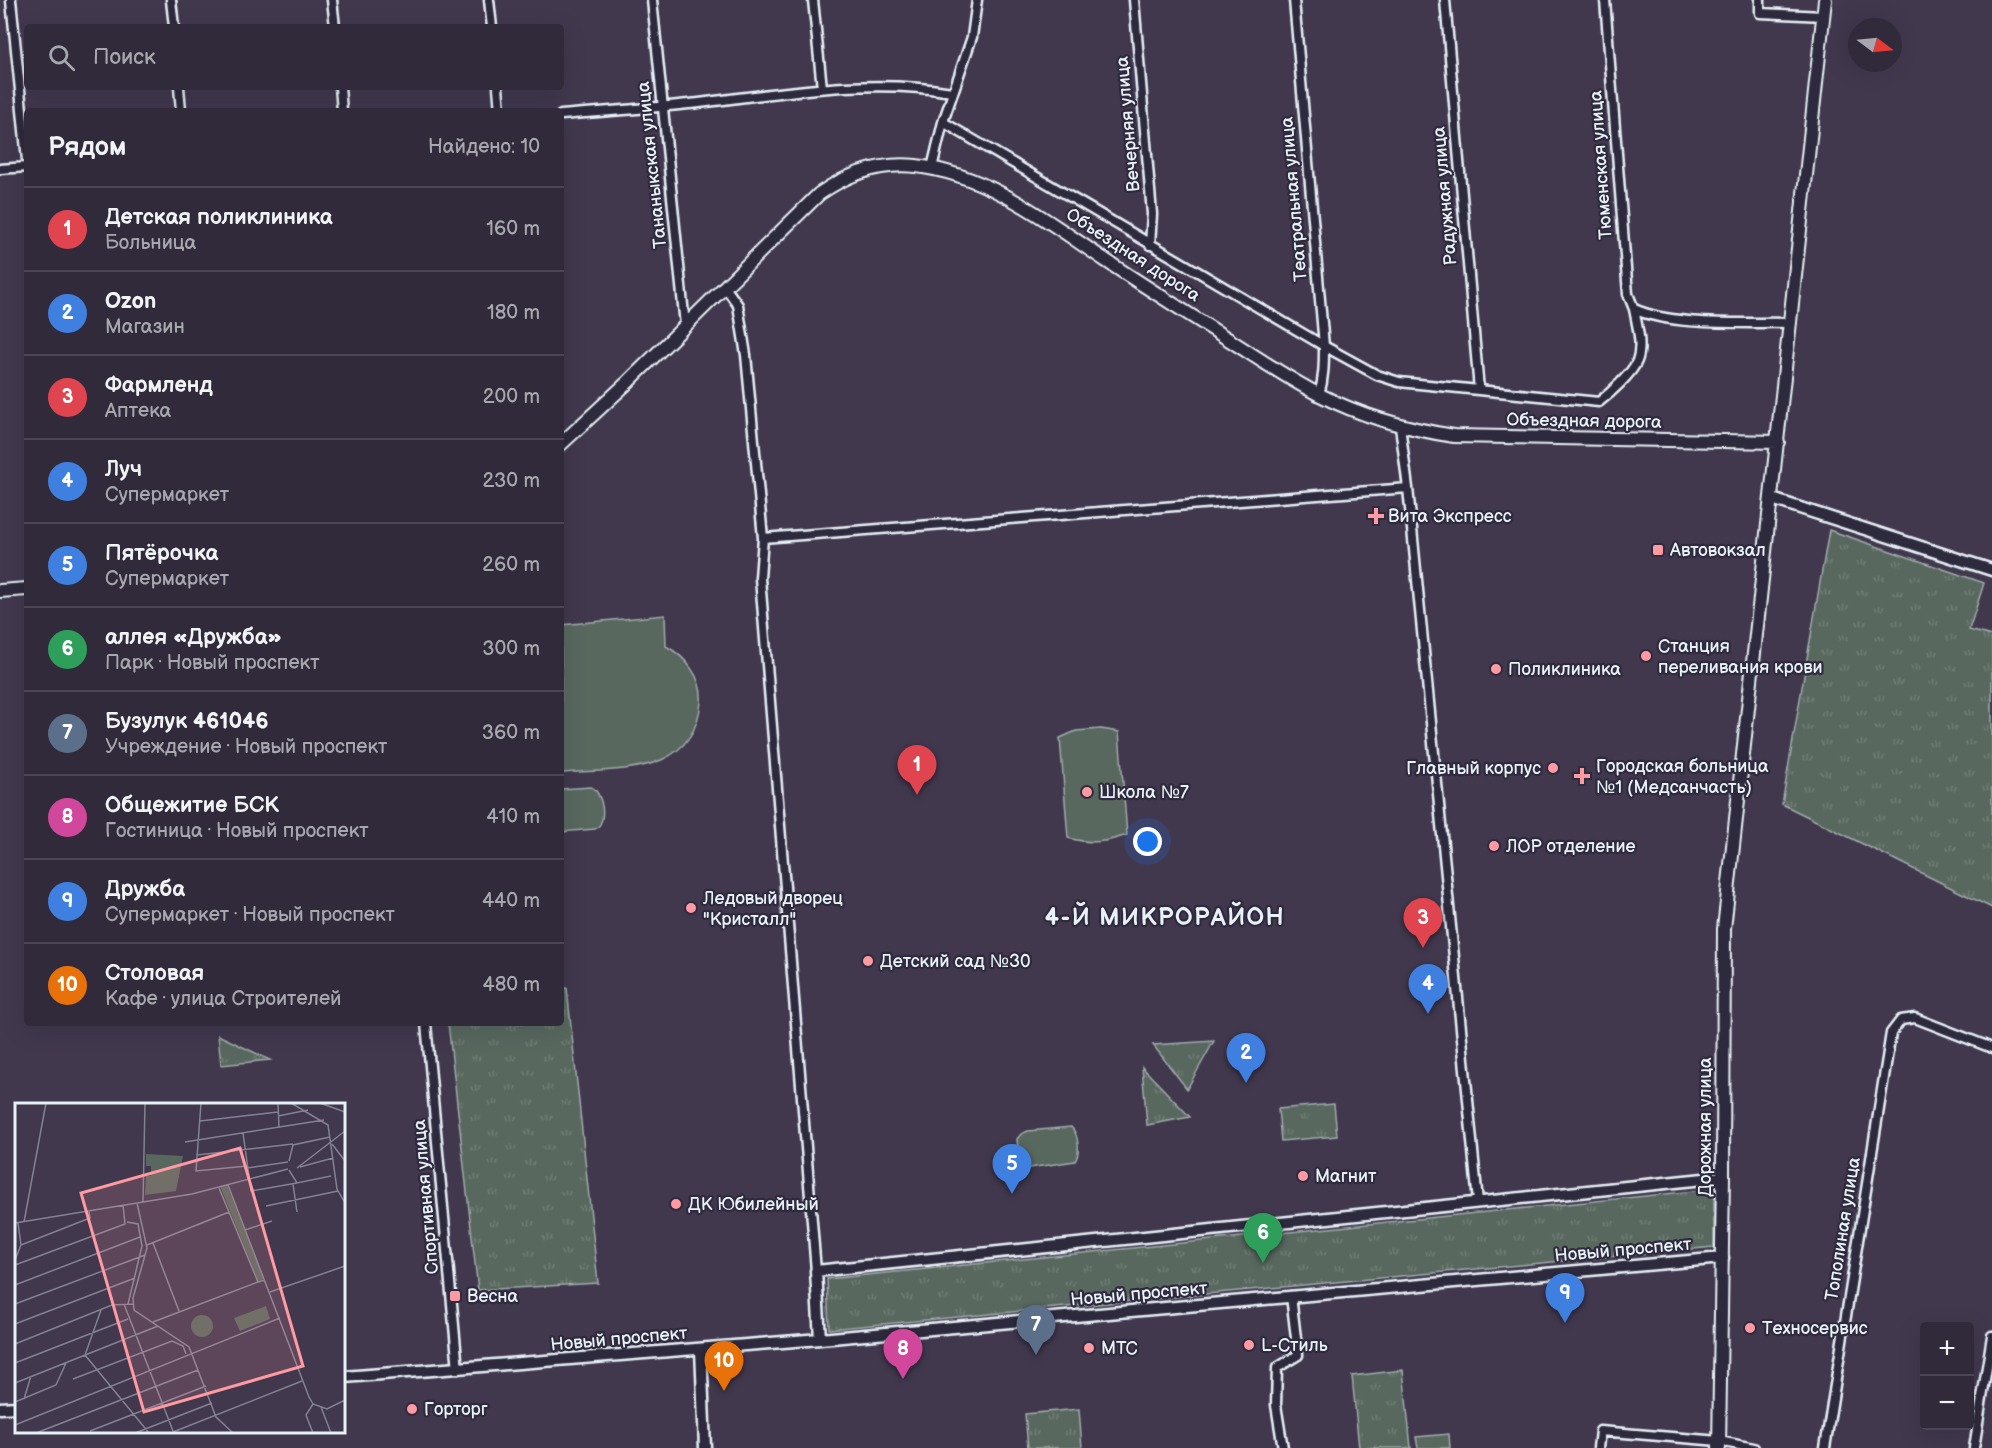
<!DOCTYPE html>
<html lang="ru">
<head>
<meta charset="utf-8">
<style>
	body { margin:0; font-family:"Balsamiq Sans",sans-serif; background:#393242; color:#f1f3f6 }
	.controls { position:absolute; right:18px; bottom:18px; display:grid; overflow:hidden; border-radius:6px; box-shadow:0 6px 24px #0002 }
	.controls button { width:54px; height:54px; display:grid; place-items:center; padding:0; border:0; border-bottom:2px solid #4c4654; background:#312a3a; color:#f1f3f6; font:30px sans-serif }
	.compass { position:absolute; left:1848px; top:18px; width:54px; height:54px; border-radius:50%; background:#312a3a; box-shadow:0 6px 24px #0002; rotate:106deg }
	.you { position:absolute; left:1148px; top:842px; width:21px; height:21px; margin:-15px; border:4px solid #fff; border-radius:50%; background:#1a73e8; box-shadow:0 0 0 9px #1a73e833 }
	.badge { display:grid; place-items:center; width:39px; height:39px; border-radius:50%; background:#ff9aa2; color:#fff; font-size:20px; font-weight:700 }
	.pin { position:absolute; translate:-50% -50px; filter:drop-shadow(0 2px 3px #0008) }
	.pin::after { content:''; position:absolute; top:32px; width:21px; height:18px; background:inherit; clip-path:polygon(0 0,100% 0,50% 100%) }
	.list { margin:0; padding:0; list-style:none }
	h2 { display:flex; justify-content:space-between; align-items:center; height:78px; margin:0; padding:0 24px; font-size:26px }
	h2 small { font-size:20px; font-weight:400; color:#a8a7af }
	.list li { display:grid; grid-template-columns:39px 1fr auto; gap:18px; align-items:center; box-sizing:border-box; height:84px; padding:0 24px; border-top:2px solid #4c4654 }
	.list b { display:block; font-size:22px; white-space:nowrap }
	.list p { margin:0; font-size:20px; white-space:nowrap; color:#a8a7af }
	.list em { font-size:20px; font-style:normal; color:#a8a7af }
	.icon { flex:none; width:33px; height:33px; fill:none; stroke:currentColor; stroke-width:2; stroke-linecap:round; stroke-linejoin:round }
	.map { position:relative; flex:none; width:1992px; height:1448px; overflow:hidden }
	.search { position:absolute; background:#312a3a; box-shadow:0 6px 24px #0002; left:24px; top:24px; width:540px; height:66px; display:flex; align-items:center; gap:15px; box-sizing:border-box; padding:0 21px; border-radius:6px; color:#a8a7af; font-size:22px }
	.panel { position:absolute; background:#312a3a; box-shadow:0 6px 24px #0002; left:24px; top:108px; width:540px; height:918px; border-radius:6px }
	.map>svg:first-child { display:block }
</style>
</head>
<body>
<div class="map">
<svg width="1992" height="1448" viewBox="0 0 1992 1448">
	<defs>
		<pattern id="park-tufts" width="24" height="20" patternUnits="userSpaceOnUse" patternTransform="scale(1.5)"><rect width="24" height="20" fill="#59685e"/><path d="M3 7l-1-3M5 7V3M7 7l1-3M15 17l-1-3M17 17v-4M19 17l1-3" fill="none" stroke="#717e76"/></pattern>
	</defs>
	<rect width="100%" height="100%" fill="#41384e"/>
	<filter id="ink" filterUnits="userSpaceOnUse"><feTurbulence type="fractalNoise" baseFrequency=".0167" numOctaves="2"/><feDisplacementMap in="SourceGraphic" scale="12" xChannelSelector="R" yChannelSelector="G"/><feConvolveMatrix kernelMatrix="1 2 1 2 8 2 1 2 1" color-interpolation-filters="sRGB"/></filter>
	<g filter="url(#ink)">
		<path fill="url(#park-tufts)" stroke="#a0acab" stroke-width="1.5" d="M1829,530L1984,583L1969,630L1992,636V908L1782,804Z
			M567,988L598,1283L478,1290L448,1023H561V989Z
			M218,1035L270,1060L221,1065Z
			M1214,1041L1187,1089L1153,1045Z
			M1142,1067L1190,1117L1147,1125Z
			M1334,1104L1337,1136L1281,1141L1278,1109Z
			M1714,1189V1247L829,1329L827,1279Z
			M1403,1370L1411,1448H1359L1352,1376Z
			M1079,1409L1082,1448H1028L1025,1414Z"/>
		<path fill="#59685e" stroke="#a0acab" stroke-width="1.5" d="M665,615L666,646C686,657 703,678 701,702C693,778 619,768 561,773V625Z
			M1101,729L1119,732L1127,835C1104,843 1091,844 1068,838L1060,738L1076,731Z
			M591,787C603,792 608,823 595,829L561,832V789Z
			M1071,1127C1078,1133 1081,1152 1075,1161L1029,1168L1022,1166L1019,1160L1017,1139L1021,1134L1028,1131Z
			M1449,1434L1450,1448H1418L1416,1437Z"/>
		<g fill="none" stroke-linecap="round" stroke-linejoin="round">
			<g stroke="#e8f1f8" stroke-width="13">
				<path id="minor" d="M11,0L27,160
					M171,0L174,27
					M332,0L335,27
					M489,0L492,27
					M652,0L685,325
					M813,0L822,88
					M1134,0L1152,214L1150,245
					M1294,0L1324,346C1324,363 1324,378 1319,395
					M1445,0L1479,390
					M1605,0L1628,294L1634,309C1673,327 1747,322 1791,323
					M1760,0V13L1823,16
					M179,87L181,111
					M340,87L342,111
					M498,87L500,111
					M561,115C610,111 658,108 707,102C788,92 871,78 952,92
					M943,122L1324,346L1377,375L1399,382L1599,402C1609,394 1632,374 1637,361C1643,346 1637,325 1634,309
					M932,168L943,122L972,37L977,0
					M0,169L27,167
					M725,287L738,305L746,355L763,538L760,578L816,1271
					M1400,426L1408,488L1478,1202
					M763,538L1408,488
					M426,1023L458,1369
					M1283,1448L1276,1405L1277,1368L1298,1355L1291,1296
					M1598,1448L1600,1431L1719,1441L1754,1448
					M1825,1448L1891,1033L1901,1020L1915,1018L1992,1048
					M1974,1448L1992,1336"/>
			</g>
			<g stroke="#e8f1f8" stroke-width="15">
				<path id="tertiary" d="M1772,499L1992,570
					M820,1339L816,1271L1723,1177
					M701,1349L705,1448
					M344,1377L820,1339L1723,1258
					M0,1408L16,1407"/>
			</g>
			<g stroke="#e8f1f8" stroke-width="16">
				<path id="secondary" d="M561,444L626,384L819,194C849,173 880,162 916,166C988,174 1047,221 1105,260C1147,288 1189,314 1231,341C1261,360 1290,380 1320,395C1363,417 1408,429 1454,436L1778,442
					M0,591L27,589
					M1719,1448L1723,1177L1724,929L1825,0"/>
			</g>
			<use href="#minor" stroke="#2f2a3d" stroke-width="8"/>
			<use href="#tertiary" stroke="#2f2a3d" stroke-width="10"/>
			<use href="#secondary" stroke="#2f2a3d" stroke-width="12"/>
		</g>
	</g>
	<g fill="#ff9aa2" stroke="#2f2a3d" stroke-width="2">
		<path d="M1373 507h6v6h6v6h-6v6h-6v-6h-6v-6h6z"/>
		<rect x="1652" y="544" width="12" height="12" rx="3"/>
		<circle cx="1646" cy="656" r="6"/>
		<circle cx="1496" cy="669" r="6"/>
		<circle cx="1553" cy="768" r="6"/>
		<path d="M1579 767h6v6h6v6h-6v6h-6v-6h-6v-6h6z"/>
		<circle cx="1087" cy="792" r="6"/>
		<circle cx="1494" cy="846" r="6"/>
		<circle cx="691" cy="908" r="6"/>
		<circle cx="868" cy="961" r="6"/>
		<circle cx="1303" cy="1176" r="6"/>
		<circle cx="676" cy="1204" r="6"/>
		<rect x="449" y="1290" width="12" height="12" rx="3"/>
		<circle cx="1750" cy="1328" r="6"/>
		<circle cx="1249" cy="1345" r="6"/>
		<circle cx="1089" cy="1348" r="6"/>
		<circle cx="412" cy="1409" r="6"/>
	</g>
	<g text-anchor="middle" dominant-baseline="central" stroke-width="4.5" stroke-linejoin="round" paint-order="stroke">
		<g font-size="18" fill="#e8f1f8" stroke="#2f2a3d">
			<text transform="translate(1128 124) rotate(-95)">Вечерняя улица</text>
			<text transform="translate(652 165) rotate(-96)">Тананыкская улица</text>
			<text transform="translate(1601 165) rotate(-94)">Тюменская улица</text>
			<text transform="translate(1445 196) rotate(-95)">Радужная улица</text>
			<text transform="translate(1294 199) rotate(-95)">Театральная улица</text>
			<text transform="translate(1133 255) rotate(33)">Объездная дорога</text>
			<text transform="translate(1584 421) rotate(1)">Объездная дорога</text>
			<text transform="translate(1705 1127) rotate(-90)">Дорожная улица</text>
			<text transform="translate(426 1197) rotate(-95)">Спортивная улица</text>
			<text transform="translate(1843 1229) rotate(-81)">Тополиная улица</text>
			<text transform="translate(1623 1250) rotate(-5)">Новый проспект</text>
			<text transform="translate(1139 1294) rotate(-5)">Новый проспект</text>
			<text transform="translate(619 1339) rotate(-5)">Новый проспект</text>
		</g>
		<g font-size="18" fill="#e8f1f8" stroke="#2f2a3d" text-anchor="start">
			<text x="1388" y="516">Вита Экспресс</text>
			<text x="1670" y="550">Автовокзал</text>
			<text x="1658" y="646">Станция<tspan x="1658" dy="21">переливания крови</tspan></text>
			<text x="1508" y="669">Поликлиника</text>
			<text x="1596" y="766">Городская больница<tspan x="1596" dy="21">№1 (Медсанчасть)</tspan></text>
			<text x="1541" y="768" text-anchor="end">Главный корпус</text>
			<text x="1099" y="792">Школа №7</text>
			<text x="1506" y="846">ЛОР отделение</text>
			<text x="703" y="898">Ледовый дворец<tspan x="703" dy="21">"Кристалл"</tspan></text>
			<text x="880" y="961">Детский сад №30</text>
			<text x="1315" y="1176">Магнит</text>
			<text x="688" y="1204">ДК Юбилейный</text>
			<text x="467" y="1296">Весна</text>
			<text x="1762" y="1328">Техносервис</text>
			<text x="1261" y="1345">L-Стиль</text>
			<text x="1101" y="1348">МТС</text>
			<text x="424" y="1409">Горторг</text>
		</g>
		<g font-size="24" font-weight="bold" letter-spacing="1.5" fill="#e8f1f8" stroke="#2f2a3d">
			<text x="1165" y="917">4-Й МИКРОРАЙОН</text>
		</g>
	</g>
	<g transform="translate(15 1103)">
		<rect width="330" height="330" fill="#41384e"/>
		<path d="M131,51L168,53L161,88L130,92L131,73H136V63H131ZM212,82L249,176L243,178L205,83ZM251,203L255,216L225,228L219,215Z" fill="#59685e"/>
		<path d="M176 223a11 11 0 1 1 22 0a11 11 0 1 1-22 0Z" fill="#59685e"/>
		<path fill="none" stroke="#848292" stroke-width="1.5" d="M186,0L181,68L232,63M263,0L264,25M276,0L313,22L322,86L330,100M305,0L330,9M263,13L293,7M185,18L263,9M228,30L236,88L282,80M170,39L309,17M317,41L330,58M182,52L278,41M274,58L278,42L315,34M285,64L318,55M232,65L273,59M282,65L330,28M274,67L282,80L316,73M278,81L282,109M213,82L294,294L298,301L312,306L330,297M204,85L243,179L250,177M128,99L130,0M122,100L132,145L118,195L119,207L174,244L201,314L218,330M251,103L323,88M9,119L31,0M112,119L123,121L127,143L113,201M0,120L177,91L273,66M230,127L257,118M138,140L164,208M6,142L75,115L74,108M132,142L214,109M0,157L6,142L3,120M0,162L110,121L108,102M0,182L125,134M255,189L330,163M0,201L130,152M109,201L158,328M86,207L70,252L134,330M138,219L243,179M0,221L120,175M0,241L97,202L118,201M0,260L113,216M58,276L157,238L168,243L171,251M0,280L143,223M9,296L16,273M0,299L41,282L51,260M306,304L316,330M0,322L265,215M75,328L191,283M158,329L287,278M21,330L183,267M120,330L197,300M298,330L291,312L298,301"/>
		<path fill="#ff9aa2" fill-opacity="0.15" stroke="#ff9aa2" stroke-width="3" d="M225,45L288,263L129,309L66,90Z"/>
		<rect width="330" height="330" fill="none" stroke="#e8f1f8" stroke-width="3"/>
	</g>
</svg>
<div class="controls">
<button>+</button>
<button>−</button>
</div>
<svg class="compass" viewBox="-18 -18 36 36"><path d="M0-13l5 13h-10z" fill="#e53935"/><path d="M0 13l5-13h-10z" fill="#a8a7af"/></svg>
<div class="you"></div>
<div class="pin badge" style="left:917px;top:795px;background:#e0444e">1</div>
<div class="pin badge" style="left:1246px;top:1083px;background:#3f7fe0">2</div>
<div class="pin badge" style="left:1423px;top:948px;background:#e0444e">3</div>
<div class="pin badge" style="left:1428px;top:1014px;background:#3f7fe0">4</div>
<div class="pin badge" style="left:1012px;top:1194px;background:#3f7fe0">5</div>
<div class="pin badge" style="left:1263px;top:1263px;background:#2e9e5b">6</div>
<div class="pin badge" style="left:1036px;top:1355px;background:#5c6f8a">7</div>
<div class="pin badge" style="left:903px;top:1379px;background:#d1479c">8</div>
<div class="pin badge" style="left:1565px;top:1323px;background:#3f7fe0">9</div>
<div class="pin badge" style="left:724px;top:1391px;background:#e8710a">10</div>
<div class="search"><svg class="icon" aria-label="search" viewBox="0 0 24 24"><circle cx="10" cy="10" r="6"/><path d="M15 15l6 6"/></svg>Поиск</div>
<section class="panel">
<h2>Рядом<small>Найдено: 10</small></h2>
<ul class="list">
<li><span class="badge" style="background:#e0444e">1</span><div><b>Детская поликлиника</b><p>Больница</p></div><em>160 m</em></li>
<li><span class="badge" style="background:#3f7fe0">2</span><div><b>Ozon</b><p>Магазин</p></div><em>180 m</em></li>
<li><span class="badge" style="background:#e0444e">3</span><div><b>Фармленд</b><p>Аптека</p></div><em>200 m</em></li>
<li><span class="badge" style="background:#3f7fe0">4</span><div><b>Луч</b><p>Супермаркет</p></div><em>230 m</em></li>
<li><span class="badge" style="background:#3f7fe0">5</span><div><b>Пятёрочка</b><p>Супермаркет</p></div><em>260 m</em></li>
<li><span class="badge" style="background:#2e9e5b">6</span><div><b>аллея «Дружба»</b><p>Парк · Новый проспект</p></div><em>300 m</em></li>
<li><span class="badge" style="background:#5c6f8a">7</span><div><b>Бузулук 461046</b><p>Учреждение · Новый проспект</p></div><em>360 m</em></li>
<li><span class="badge" style="background:#d1479c">8</span><div><b>Общежитие БСК</b><p>Гостиница · Новый проспект</p></div><em>410 m</em></li>
<li><span class="badge" style="background:#3f7fe0">9</span><div><b>Дружба</b><p>Супермаркет · Новый проспект</p></div><em>440 m</em></li>
<li><span class="badge" style="background:#e8710a">10</span><div><b>Столовая</b><p>Кафе · улица Строителей</p></div><em>480 m</em></li>
</ul>
</section>
</div>
</body>
</html>
